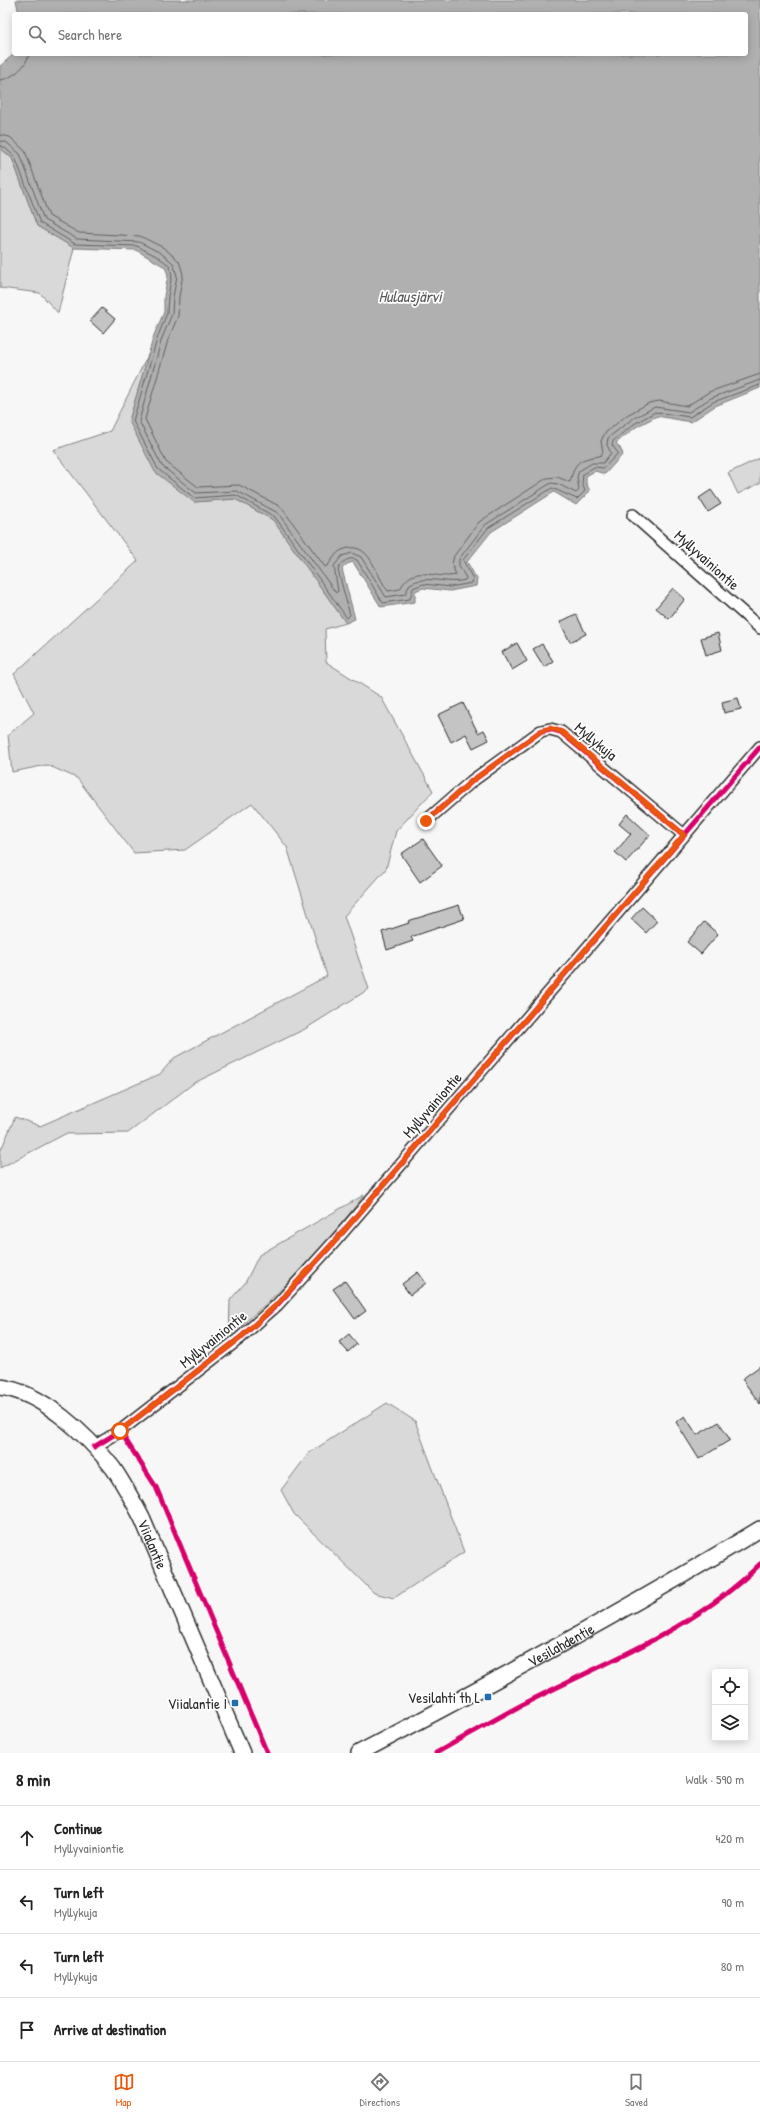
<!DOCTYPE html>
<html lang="en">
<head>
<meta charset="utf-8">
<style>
	body { margin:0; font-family:"Patrick Hand",sans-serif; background:#f6f6f6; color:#222 }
	.controls { position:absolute; right:12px; bottom:12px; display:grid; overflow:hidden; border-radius:4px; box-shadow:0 2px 10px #0003 }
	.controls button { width:36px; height:36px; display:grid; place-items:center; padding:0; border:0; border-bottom:1px solid #e0e0e0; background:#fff; color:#222; font:20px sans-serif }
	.stop { position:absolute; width:12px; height:12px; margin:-9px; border:3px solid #ea580c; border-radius:50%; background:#fff }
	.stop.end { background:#ea580c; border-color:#fff; box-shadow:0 1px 4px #0008 }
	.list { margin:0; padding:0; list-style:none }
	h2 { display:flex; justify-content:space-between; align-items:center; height:52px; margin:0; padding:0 16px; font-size:17px }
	h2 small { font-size:13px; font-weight:400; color:#767676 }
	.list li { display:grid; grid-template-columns:26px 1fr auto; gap:12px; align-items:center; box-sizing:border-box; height:64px; padding:0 16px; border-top:1px solid #e0e0e0 }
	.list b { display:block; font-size:15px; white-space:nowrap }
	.list p { margin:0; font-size:13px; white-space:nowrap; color:#767676 }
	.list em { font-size:13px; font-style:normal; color:#767676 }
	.icon { flex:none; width:22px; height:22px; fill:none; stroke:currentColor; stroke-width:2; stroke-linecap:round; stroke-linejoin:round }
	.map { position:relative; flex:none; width:760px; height:1753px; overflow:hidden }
	.search { position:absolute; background:#fff; box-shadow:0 2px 10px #0003; left:12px; right:12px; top:12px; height:44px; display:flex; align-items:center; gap:10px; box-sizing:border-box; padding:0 14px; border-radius:4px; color:#767676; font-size:15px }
	.sheet { height:308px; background:#fff }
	nav { display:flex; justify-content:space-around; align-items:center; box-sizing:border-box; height:56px; border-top:1px solid #e0e0e0; background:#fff; font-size:11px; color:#767676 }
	nav a { display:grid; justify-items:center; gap:2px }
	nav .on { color:#ea580c }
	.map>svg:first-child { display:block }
</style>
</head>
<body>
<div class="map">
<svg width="760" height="1753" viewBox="0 0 760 1753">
	<rect width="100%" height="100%" fill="#f7f7f7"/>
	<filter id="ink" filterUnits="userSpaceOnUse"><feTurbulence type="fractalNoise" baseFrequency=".025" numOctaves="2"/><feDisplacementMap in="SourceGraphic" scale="8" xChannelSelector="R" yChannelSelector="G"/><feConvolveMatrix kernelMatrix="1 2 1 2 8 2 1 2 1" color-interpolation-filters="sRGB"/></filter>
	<g filter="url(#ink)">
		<path fill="#d9d9d9" stroke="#828282" d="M0,148L12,158L37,226L74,248L58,313L40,293L0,288Z
			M149,353L129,421L194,502L235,499L273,520L346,623L325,629L326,662L381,697L433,791L396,831L386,869L344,916L369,989L305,1029L194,1083L128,1133L65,1134L0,1168V1152L15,1117L40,1126L160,1074L174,1058L327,976L287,847L252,803L185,850L134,853L77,778L47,765L12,772L8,735L34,713L14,674L138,561L53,450L110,431Z
			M760,458V483L738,494L728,473Z
			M364,1195C324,1248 279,1295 229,1336L230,1300L245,1283L259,1255Z
			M387,1403L415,1421L464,1552L394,1598L374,1593L294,1514L281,1490L309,1453Z"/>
		<path fill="#b0b0b0" stroke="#7b7b7b" d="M16,0H760V388L715,406L691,422L657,416L636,427L616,443L620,448L623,454L605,474L595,471L586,476V483L590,491L576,505L554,492L491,532L467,562L477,579L476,586L450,591L423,588L415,591V602L381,607L353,562L347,564L342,569L355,619L346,623L273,520L235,499L194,502L155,472L129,421L154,335L164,312V296L168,275L165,267L136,250L74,248L37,226L12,158L0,148V66L14,54H746V14H19Z"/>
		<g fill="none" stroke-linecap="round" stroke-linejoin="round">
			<path stroke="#606060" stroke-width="1" d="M0,80C12,79 27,66 29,54
				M0,135L10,137L25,151L49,216L79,233L140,236L164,248L179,261L183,274L179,297L178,316L168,340L145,419L166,462L198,487L239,485L281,507L325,567C331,565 334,553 342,550C370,538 375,575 388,591L400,589C414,562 433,580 456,575L452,564L454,556L479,522L547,478L557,477L570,482C575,462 578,459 600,456L603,452L601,441L605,433L627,415L649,403L659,401L687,406L709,392L760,374
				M0,141L6,142L20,154L44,220L77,239L139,242L161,253L173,263L177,276L173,297L172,314L162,338L139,421L162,466L196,493L237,491L278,513L336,593L338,591L334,566L342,556L352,553L361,557L386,597L405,594L410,584C427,574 447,585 465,580L466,578L459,566V559L485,525L551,483L558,484L576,493L579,490L577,477L579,471L592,463H603L611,453L607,445L608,438L632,419L655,407L689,412L711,398L760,380
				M0,146L4,147L15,157L40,223L75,244L137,246L158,257L169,265L172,275L168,296L167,313L158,336L133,421L158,469L194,498L236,495L275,517L347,618L350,615L338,570C341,562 349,556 357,560L383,603L410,599L413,588L423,584L450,587L472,583L473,579L463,560L488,528L552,488L577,499L585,491L582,483L583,474L594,467L604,468L618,453L612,445L613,441L634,424L655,412L690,417L713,402L760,385"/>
		</g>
		<path fill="#c4c4c4" stroke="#2b2b2b" d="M102,308L115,319L103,333L90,321Z
			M711,490L721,504L708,512L699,498Z
			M673,588L685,599L669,619L656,608Z
			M576,614L586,634L570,642L560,622Z
			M718,633L722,650L706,655L701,638Z
			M517,643L527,661L512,670L502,652Z
			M542,644L553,661L544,667L533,649Z
			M738,698L741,709L724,713L722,702Z
			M463,703L478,733L484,730L489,740L473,748L466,734L451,742L438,715Z
			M627,814L650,835L626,862L615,852L631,834L619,824Z
			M423,839L442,866L420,882L401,854Z
			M459,905L464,919L411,937L413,941L387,950L382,932L409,923L408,921Z
			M642,907L657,921L646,933L631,919Z
			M704,922L718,934L701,954L687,942Z
			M418,1272L426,1283L410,1295L402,1284Z
			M345,1281L366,1311L355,1319L333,1289Z
			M349,1334L357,1344L348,1352L339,1342Z
			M760,1366V1404L742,1379Z
			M685,1416L697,1435L719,1422L730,1440L699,1459L676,1422Z"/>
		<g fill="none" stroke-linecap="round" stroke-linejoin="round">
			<g stroke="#2b2b2b" stroke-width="14">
				<path id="minor" d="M633,515L760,628
					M426,821L472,781L541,731L550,729L561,732L684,835
					M94,1447L120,1431L240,1338L277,1305L336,1240L760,747"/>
			</g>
			<g stroke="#2b2b2b" stroke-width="18">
				<g id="secondary">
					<path id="s1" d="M0,1387C42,1392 87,1435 113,1468C124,1484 133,1501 142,1518L242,1753"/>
					<path id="s2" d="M359,1753C494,1682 629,1609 760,1529"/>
				</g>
			</g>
			<use href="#minor" stroke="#fff" stroke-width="11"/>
			<use href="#secondary" stroke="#fff" stroke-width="15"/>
			<g stroke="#fff" stroke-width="8">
				<path id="cycleway" d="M426,821L472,781L541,731L550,729L561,732L684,835
					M120,1431L156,1487L267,1753
					M94,1447L120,1431L240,1338L277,1305L336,1240L760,747
					M436,1753C463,1738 490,1722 518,1707C601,1663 692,1632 760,1564"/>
			</g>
			<use href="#cycleway" stroke="#d6006c" stroke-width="5"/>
		</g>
	</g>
	<g fill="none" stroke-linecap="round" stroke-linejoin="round" filter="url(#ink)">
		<path stroke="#ea580c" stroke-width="5" d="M120,1431L240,1338L276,1305L336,1240L684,835L562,732L550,728L541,731L472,781L426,821"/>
	</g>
	<g fill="#1f6fb2" stroke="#fff" stroke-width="1.5">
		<rect x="484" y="1693" width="8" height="8" rx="2"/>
		<rect x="231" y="1699" width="8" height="8" rx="2"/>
	</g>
	<g text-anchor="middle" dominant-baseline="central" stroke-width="3.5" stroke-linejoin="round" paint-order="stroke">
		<g font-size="15" fill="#2b2b2b" stroke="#fff">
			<text transform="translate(707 560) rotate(42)">Myllyvainiontie</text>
			<text transform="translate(596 741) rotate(40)">Myllykuja</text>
			<text transform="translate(432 1105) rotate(-49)">Myllyvainiontie</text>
			<text transform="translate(213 1339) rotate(-39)">Myllyvainiontie</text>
			<text stroke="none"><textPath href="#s1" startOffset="228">Viialantie</textPath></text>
			<text stroke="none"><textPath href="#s2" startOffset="229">Vesilahdentie</textPath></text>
		</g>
		<g font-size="15" fill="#2b2b2b" stroke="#fff" text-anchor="end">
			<text x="480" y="1697">Vesilahti th L</text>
			<text x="227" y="1703">Viialantie I</text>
		</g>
		<g font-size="16" font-style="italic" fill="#5a5a5a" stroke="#fff">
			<text x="410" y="296">Hulausjärvi</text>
		</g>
	</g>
</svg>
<div class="controls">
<button><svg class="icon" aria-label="locate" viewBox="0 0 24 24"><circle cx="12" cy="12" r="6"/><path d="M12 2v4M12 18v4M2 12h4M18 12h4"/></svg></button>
<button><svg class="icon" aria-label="layers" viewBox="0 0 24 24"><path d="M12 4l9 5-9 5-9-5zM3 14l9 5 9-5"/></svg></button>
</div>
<div class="stop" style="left:120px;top:1431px"></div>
<div class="stop end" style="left:426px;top:821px"></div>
<div class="search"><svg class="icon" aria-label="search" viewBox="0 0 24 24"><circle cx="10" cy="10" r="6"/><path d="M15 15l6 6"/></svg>Search here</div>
</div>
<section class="sheet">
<h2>8 min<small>Walk · 590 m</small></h2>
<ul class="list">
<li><svg class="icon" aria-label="ahead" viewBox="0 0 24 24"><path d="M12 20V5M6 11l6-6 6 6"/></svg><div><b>Continue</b><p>Myllyvainiontie</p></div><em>420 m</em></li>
<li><svg class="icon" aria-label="left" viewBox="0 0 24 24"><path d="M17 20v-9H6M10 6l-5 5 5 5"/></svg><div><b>Turn left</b><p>Myllykuja</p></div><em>90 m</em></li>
<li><svg class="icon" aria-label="left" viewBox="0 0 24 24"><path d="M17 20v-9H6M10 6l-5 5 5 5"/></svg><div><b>Turn left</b><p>Myllykuja</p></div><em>80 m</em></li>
<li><svg class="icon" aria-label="arrive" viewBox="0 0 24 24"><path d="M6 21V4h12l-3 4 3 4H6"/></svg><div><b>Arrive at destination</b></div></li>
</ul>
</section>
<nav>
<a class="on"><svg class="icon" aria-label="map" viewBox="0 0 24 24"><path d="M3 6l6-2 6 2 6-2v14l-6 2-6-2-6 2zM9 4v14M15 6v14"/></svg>Map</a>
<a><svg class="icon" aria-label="directions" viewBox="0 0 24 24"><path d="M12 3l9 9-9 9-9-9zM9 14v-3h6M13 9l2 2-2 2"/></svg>Directions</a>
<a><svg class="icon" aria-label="saved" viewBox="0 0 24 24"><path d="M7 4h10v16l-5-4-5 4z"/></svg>Saved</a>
</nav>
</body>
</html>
